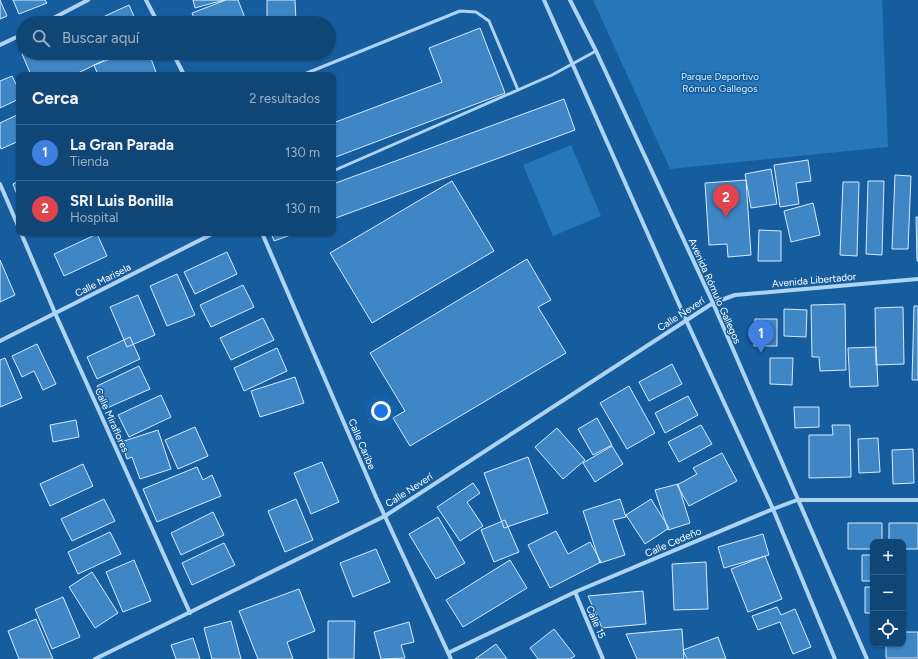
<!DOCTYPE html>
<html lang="es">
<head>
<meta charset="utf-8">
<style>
	body { margin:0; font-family:Figtree,sans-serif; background:#1e507e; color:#f1f3f6 }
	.controls { position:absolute; right:12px; bottom:12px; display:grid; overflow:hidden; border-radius:8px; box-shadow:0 1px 3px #0004 }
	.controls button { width:36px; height:36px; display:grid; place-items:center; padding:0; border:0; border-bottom:1px solid #305e88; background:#104676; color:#f1f3f6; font:20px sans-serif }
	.you { position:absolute; left:381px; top:411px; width:14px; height:14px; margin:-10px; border:3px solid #fff; border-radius:50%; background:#1a73e8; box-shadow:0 0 0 6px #1a73e833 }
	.badge { display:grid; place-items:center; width:26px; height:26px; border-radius:50%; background:#90b9f0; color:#fff; font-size:13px; font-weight:700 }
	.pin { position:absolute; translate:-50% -33px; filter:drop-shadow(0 1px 2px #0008) }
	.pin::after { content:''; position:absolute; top:21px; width:14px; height:12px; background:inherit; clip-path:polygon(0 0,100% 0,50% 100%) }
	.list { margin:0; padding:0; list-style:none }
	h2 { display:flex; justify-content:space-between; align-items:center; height:52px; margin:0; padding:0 16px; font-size:17px }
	h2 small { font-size:13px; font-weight:400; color:#9cb1c5 }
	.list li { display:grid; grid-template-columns:26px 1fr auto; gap:12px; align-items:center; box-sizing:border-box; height:56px; padding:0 16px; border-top:1px solid #305e88 }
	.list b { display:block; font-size:15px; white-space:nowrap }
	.list p { margin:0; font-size:13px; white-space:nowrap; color:#9cb1c5 }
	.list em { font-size:13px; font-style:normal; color:#9cb1c5 }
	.icon { flex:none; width:22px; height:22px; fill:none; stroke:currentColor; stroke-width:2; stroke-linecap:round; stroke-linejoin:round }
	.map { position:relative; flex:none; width:918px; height:659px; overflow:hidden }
	.search { position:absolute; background:#104676; box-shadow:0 1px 3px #0004; left:16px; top:16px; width:320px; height:44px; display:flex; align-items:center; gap:10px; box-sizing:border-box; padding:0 14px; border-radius:22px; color:#9cb1c5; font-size:15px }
	.panel { position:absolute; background:#104676; box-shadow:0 1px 3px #0004; left:16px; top:72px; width:320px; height:164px; border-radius:8px }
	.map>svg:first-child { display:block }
</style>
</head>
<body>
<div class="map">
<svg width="918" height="659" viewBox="0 0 918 659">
	<rect width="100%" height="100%" fill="#165d9e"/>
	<path fill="#2676ba" d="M593,0H882L888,147L670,169Z
		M571,145L601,216L553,236L523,165Z"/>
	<path fill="#3f86c4" stroke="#d6ebfd" d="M0,0L7,16L0,19Z
		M13,0H45L47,3L19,14Z
		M193,0H224L195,8Z
		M226,0H238L247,23H196L192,13Z
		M267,0H295L296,22L267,23Z
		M129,5L137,23H90Z
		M480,28L505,93L333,158V123L442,82L429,48Z
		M23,53H119L74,75H31L22,54Z
		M127,53H149L157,75H98L94,65Z
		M207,53H224L209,58Z
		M12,76L19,90V99L0,108V81Z
		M564,99L575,130L333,219V184Z
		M19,114V141L1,149L0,146V123Z
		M808,160L811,181L796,183L799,204L780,207L774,165Z
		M771,169L777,204L751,208L745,174Z
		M895,175L911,176L908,249H892Z
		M746,180L751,255L728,257L727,244L709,245L705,183Z
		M19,181V200L13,184Z
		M452,181L494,251L372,323L330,253Z
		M868,181H884L882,255L866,254Z
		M843,182H859L857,256L840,255Z
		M813,203L820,235L791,242L784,211Z
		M916,217H918V261H917Z
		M759,230L781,231V261H758Z
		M271,233H296L274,241Z
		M97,234L107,256L64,276L54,254Z
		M227,252L237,274L195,294L184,272Z
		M527,259L551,300L538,307L566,353L410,446L393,418L405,411L370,353Z
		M0,260L15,295L0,302Z
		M177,274L195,315L167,326L150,286Z
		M243,285L254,307L211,327L200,305Z
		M138,295L155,335L127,347L110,307Z
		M845,304L846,370L820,371L819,357H812L811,305Z
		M914,306H918V380H912Z
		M903,307L904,364L876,365L875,308Z
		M784,309L807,310L806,337L784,336Z
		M263,318L274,340L231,360L220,338Z
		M755,319H777V346H754Z
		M130,337L140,359L97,379L87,357Z
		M37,344L56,384L43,390L34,371L22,377L12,356Z
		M876,347L878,386L850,387L848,348Z
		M277,348L287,371L244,391L234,368Z
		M5,358L22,398L0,407V360Z
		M770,358H793L792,385L770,384Z
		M672,364L682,384L649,401L639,382Z
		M139,366L150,389L107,408L97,386Z
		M295,377L304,403L260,417L251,391Z
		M629,386L655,433L627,449L600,403Z
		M161,395L171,417L129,437L118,415Z
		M688,396L698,415L665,433L655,413Z
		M794,407H819V427L795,428Z
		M597,418L612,445L593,455L578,429Z
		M76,420L79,437L53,442L50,425Z
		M701,425L712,444L679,462L668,442Z
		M832,425H850L851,477L809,478V435H833Z
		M195,427L208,456L178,469L165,440Z
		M557,428L585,460L563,479L535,447Z
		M158,430L171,469L140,479L132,457L127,459L121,442Z
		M878,438L880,472L859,473L858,439Z
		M612,446L623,464L595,482L583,463Z
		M913,449L914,483L893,484L892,450Z
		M722,453L737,481L689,506L677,485L697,474L693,468Z
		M528,457L548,513L504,528L484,473Z
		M322,462L339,502L311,514L294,473Z
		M83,464L93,486L50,506L40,484Z
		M197,467L203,480L212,475L221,496L157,522L143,489Z
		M473,483L480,493L467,502L483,526L460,541L437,507Z
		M678,484L690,523L668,530L655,490Z
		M104,499L115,521L72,541L61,519Z
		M296,499L313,540L285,552L268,511Z
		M620,499L626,517L613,520L625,555L600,563L583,511Z
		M651,499L669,528L645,544L626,515Z
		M213,512L224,535L181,555L171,533Z
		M438,517L465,563L436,579L409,534Z
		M505,520L519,552L494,562L481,530Z
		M848,523H882V542H873V549H848Z
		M889,523H918V549H903V542H889Z
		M556,531L568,554L590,542L601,562L550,588L528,545Z
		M110,532L121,554L78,574L68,552Z
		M763,534L769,555L724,568L718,547Z
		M224,543L235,565L192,585L182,563Z
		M376,549L390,582L353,597L340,563Z
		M862,555H873V581H862Z
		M765,556L782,599L748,612L731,569Z
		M134,560L151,601L123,612L106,572Z
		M510,560L527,588L463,627L446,600Z
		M706,562L708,609L674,610L672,564Z
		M92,572L118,613L95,628L69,587Z
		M865,587H873V613H865Z
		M299,589L315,631L287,642L293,659H258L239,611Z
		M643,591L646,624L602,628L588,596Z
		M63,597L80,637L52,649L35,609Z
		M777,607L781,615L795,609L811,647L793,654L780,622L758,630L752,616Z
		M36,619L53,659H19L8,631Z
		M231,621L241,659H212L204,628Z
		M328,621H355L354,659H328Z
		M409,622L414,642L401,645L405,658L381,659L374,632Z
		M554,629L575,656L570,659H538L530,648Z
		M682,629L684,659H637L626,634Z
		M903,632H918V658H886V644H903Z
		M718,637L726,659H687L683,650Z
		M193,638L200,659H176L171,645Z
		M496,644L507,659H475Z"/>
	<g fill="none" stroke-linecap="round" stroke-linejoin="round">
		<path stroke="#aed3f3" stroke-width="3" d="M302,75L460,11L476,12L489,21L518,90
			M333,171L552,75L596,51"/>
		<path stroke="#aed3f3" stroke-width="4" d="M146,0L158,23
			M544,0L686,320L773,509L835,659
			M570,0L596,51L713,303L867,659
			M44,23L88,0
			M0,45L23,34
			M173,53L184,75
			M0,184L19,228
			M21,233L55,313L190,613
			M262,233L376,497L451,659
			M0,341L214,233
			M575,592L603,659
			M448,653L575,592L773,509L797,500H918
			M95,659L385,516L713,303L735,295L918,279"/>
	</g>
	<g text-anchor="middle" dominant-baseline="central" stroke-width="3" stroke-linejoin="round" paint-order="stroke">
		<g font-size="10" fill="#d6ebfd" stroke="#165d9e">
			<text x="720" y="76">Parque Deportivo<tspan x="720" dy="12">Rómulo Gallegos</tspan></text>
		</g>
		<g font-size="10" fill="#fff" stroke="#165d9e">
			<text transform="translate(103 280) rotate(-27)">Calle Marisela</text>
			<text transform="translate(814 280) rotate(-5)">Avenida Libertador</text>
			<text transform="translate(715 291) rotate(66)">Avenida Rómulo Gallegos</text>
			<text transform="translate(681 314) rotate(-33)">Calle Neverí</text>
			<text transform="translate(112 420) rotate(66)">Calle Miraflores</text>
			<text transform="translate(362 444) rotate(67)">Calle Caribe</text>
			<text transform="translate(409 490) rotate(-33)">Calle Neverí</text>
			<text transform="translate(673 542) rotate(-23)">Calle Cedeño</text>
			<text transform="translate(596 622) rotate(67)">Calle 15</text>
		</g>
	</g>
</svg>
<div class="controls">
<button>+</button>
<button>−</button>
<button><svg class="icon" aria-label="locate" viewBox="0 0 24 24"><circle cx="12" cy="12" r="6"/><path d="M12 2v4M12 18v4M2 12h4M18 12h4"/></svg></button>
</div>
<div class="you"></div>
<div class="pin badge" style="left:761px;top:353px;background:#3f7fe0">1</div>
<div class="pin badge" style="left:726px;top:217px;background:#e0444e">2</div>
<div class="search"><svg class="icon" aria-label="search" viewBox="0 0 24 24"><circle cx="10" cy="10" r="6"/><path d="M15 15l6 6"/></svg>Buscar aquí</div>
<section class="panel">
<h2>Cerca<small>2 resultados</small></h2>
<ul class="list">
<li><span class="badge" style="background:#3f7fe0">1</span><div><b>La Gran Parada</b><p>Tienda</p></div><em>130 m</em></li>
<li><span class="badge" style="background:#e0444e">2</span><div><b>SRI Luis Bonilla</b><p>Hospital</p></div><em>130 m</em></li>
</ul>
</section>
</div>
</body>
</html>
